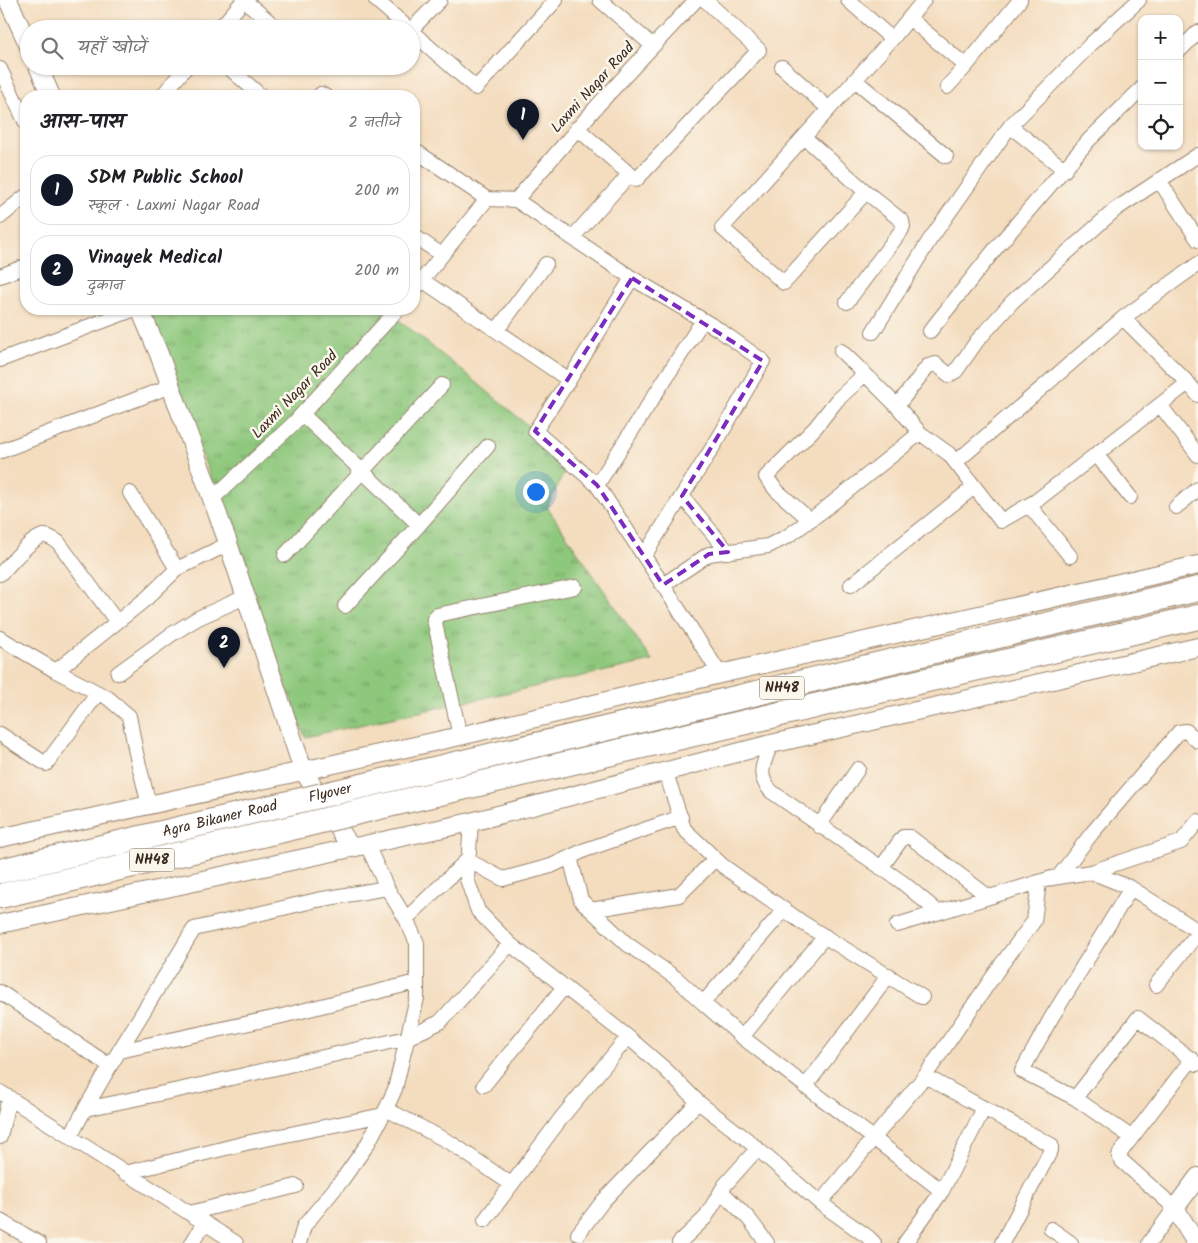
<!DOCTYPE html>
<html lang="hi">
<head>
<meta charset="utf-8">
<style>
	body { margin:0; font-family:Kalam,"Playpen Sans Deva",sans-serif; background:#f2f2f2; color:#202124 }
	.controls { position:absolute; right:15px; top:15px; display:grid; overflow:hidden; border-radius:10px; box-shadow:0 1px 4px #0004 }
	.controls button { width:45px; height:45px; display:grid; place-items:center; padding:0; border:0; border-bottom:1px solid #e0e0e0; background:#fff; color:#202124; font:25px sans-serif }
	.you { position:absolute; left:535px; top:491px; width:18px; height:18px; margin:-12px; border:4px solid #fff; border-radius:50%; background:#1a73e8; box-shadow:0 0 0 8px #1a73e833 }
	.badge { display:grid; place-items:center; width:32px; height:32px; border-radius:50%; background:#111827; color:#fff; font-size:16px; font-weight:700 }
	.pin { position:absolute; translate:-50% -41px; filter:drop-shadow(0 1px 2px #0008) }
	.pin::after { content:''; position:absolute; top:26px; width:18px; height:15px; background:inherit; clip-path:polygon(0 0,100% 0,50% 100%) }
	.list { margin:0; padding:0; list-style:none }
	h2 { display:flex; justify-content:space-between; align-items:center; height:65px; margin:0; padding:0 20px; font-size:21px }
	h2 small { font-size:16px; font-weight:400; color:#757577 }
	.list li { display:grid; grid-template-columns:32px 1fr auto; gap:15px; align-items:center; box-sizing:border-box; height:70px; margin:0 10px 10px; padding:0 10px; border:1px solid #e0e0e0; border-radius:20px }
	.list b { display:block; font-size:19px; white-space:nowrap }
	.list p { margin:0; font-size:16px; white-space:nowrap; color:#757577 }
	.list em { font-size:16px; font-style:normal; color:#757577 }
	.icon { flex:none; width:28px; height:28px; fill:none; stroke:currentColor; stroke-width:2; stroke-linecap:round; stroke-linejoin:round }
	.map { position:relative; flex:none; width:1198px; height:1243px; overflow:hidden }
	.search { position:absolute; background:#fff; box-shadow:0 1px 4px #0004; left:20px; top:20px; width:400px; height:55px; display:flex; align-items:center; gap:12px; box-sizing:border-box; padding:0 18px; border-radius:28px; color:#757577; font-size:19px }
	.panel { position:absolute; background:#fff; box-shadow:0 1px 4px #0004; left:20px; top:90px; width:400px; height:225px; border-radius:20px }
	.map>svg:first-child { display:block }
</style>
</head>
<body>
<div class="map">
<svg width="1198" height="1243" viewBox="0 0 1198 1243">
	<defs>
		<pattern id="grass-tufts" width="24" height="20" patternUnits="userSpaceOnUse" patternTransform="scale(1.25)"><rect width="24" height="20" fill="#8ec87d"/><path d="M3 7l-1-3M5 7V3M7 7l1-3M15 17l-1-3M17 17v-4M19 17l1-3" fill="none" stroke="#75a366"/></pattern>
	</defs>
	<rect width="100%" height="100%" fill="#fbf7ec"/>
	<filter id="ink" filterUnits="userSpaceOnUse"><feTurbulence type="fractalNoise" baseFrequency=".02" numOctaves="2"/><feDisplacementMap in="SourceGraphic" scale="10" xChannelSelector="R" yChannelSelector="G"/><feConvolveMatrix kernelMatrix="1 2 1 2 8 2 1 2 1" color-interpolation-filters="sRGB"/></filter>
	<filter id="wash" filterUnits="userSpaceOnUse"><feTurbulence type="fractalNoise" baseFrequency=".0096" numOctaves="4" result="noise"/><feDisplacementMap in="SourceGraphic" scale="20" xChannelSelector="R" yChannelSelector="G"/><feGaussianBlur stdDeviation="1.12" result="paint"/><feColorMatrix in="noise" values="0 0 0 0 0 0 0 0 0 0 0 0 0 0 0 0 0 1.4 0 .05"/><feComposite in="paint" operator="in"/></filter>
	<g filter="url(#wash)">
		<rect width="100%" height="100%" fill="#f4ddbf"/>
		<path fill="url(#grass-tufts)" stroke="#64794e" d="M149,309H385L475,381L570,461L547,507L652,661L305,737Z"/>
	</g>
	<g filter="url(#ink)">
		<g fill="none" stroke-linecap="round" stroke-linejoin="round">
			<g stroke="#98846e" stroke-width="16">
				<path id="minor" d="M244,0L278,29
					M376,0L409,29
					M600,0L653,46
					M848,0L892,39
					M909,18L966,66
					M219,29L244,0
					M411,30L440,0
					M411,31L476,88L556,0
					M1179,51L1198,32
					M227,66L261,96
					M782,67L829,109
					M0,69L26,123
					M855,80L946,156
					M947,87L966,66L1020,0
					M162,96L187,66
					M319,96L321,94L325,96
					M577,128L636,180L759,50L705,0
					M804,137L866,192L902,221L903,226L901,231L847,302
					M414,150L487,199L516,200L632,278L569,380L535,431L597,485L663,585L720,674
					M1065,170L1010,126L1091,44L1139,0
					M1159,180L1198,240
					M866,192L784,283L722,228L892,39L924,0
					M516,200L598,105L696,0
					M0,217L26,196
					M414,236L442,255
					M572,238L630,174
					M0,276L26,266
					M632,278L718,329L763,361L718,439L644,556
					M422,280L569,380
					M414,290L487,199
					M1123,318L1188,383L1198,395
					M497,330L546,264
					M930,331L996,248L1089,140L1142,88
					M873,332L929,241L1010,126
					M841,351L865,374
					M0,360L135,309
					M1160,405L1198,455
					M897,406L928,366L936,364L949,375L956,371L977,341L1013,301L1061,258L1116,209L1198,155
					M302,414L419,525
					M1,451L171,386
					M1096,454L1130,497
					M956,462L1123,318L1198,264
					M597,485L703,320
					M130,493L177,569
					M682,496L728,552
					M212,499L293,424L398,309
					M1029,505L1070,556
					M1176,507L1198,489
					M810,520L776,490L766,477L815,428L837,400L865,374L897,406L920,433L949,454L1001,521L1036,501L1188,383
					M285,555L442,385
					M0,574C10,565 30,539 43,536C49,535 54,540 58,542L117,622
					M663,585L709,554L768,546L788,536L825,509L920,433
					M851,585L974,487
					M345,606L419,525L488,446
					M0,638L56,671L108,698L129,716L136,753L149,805
					M56,671L147,598L177,569L228,544
					M118,673L172,634L198,618L245,597
					M0,734L46,764L98,693
					M460,736L434,619L437,615L575,587
					M771,744C764,763 755,775 772,792L902,882L938,912
					M665,770L684,829L723,866L803,923L922,997
					M471,822L467,879L478,911L510,944L628,1037L665,1069L698,1102L745,1138L820,1203L868,1237L874,1243
					M819,826L858,769
					M570,857L581,900L591,910L679,895L715,859
					M881,868L903,837H910L989,897
					M1091,872L1181,842L1198,821
					M1059,876L1092,833L1179,732L1186,731L1198,741
					M1131,888L1050,1020L1022,1071L1075,1098L1131,1137
					M591,910L627,944L676,978L703,1003L742,1037L942,1191
					M406,919L467,860L503,879L551,866L585,850L681,817
					M897,925L1052,878L1091,872L1131,888L1198,931
					M1156,985L1198,933
					M0,992L110,1066
					M703,1003L784,910
					M742,1037L825,936
					M119,1051L282,1016L416,982
					M484,1085L564,987
					M805,1087L889,975
					M0,1092L236,1243
					M1075,1098L1138,1018L1197,1064
					M85,1109L110,1066L194,929L317,900L387,888
					M386,1109L451,1143L511,1184
					M0,1137L9,1097
					M70,1137L85,1109L183,1089L407,1038L440,1022L510,944
					M125,1173L246,1143L383,1115
					M721,1191L749,1219L767,1243
					M820,1203L925,1076
					M190,1213L296,1186
					M485,1220L562,1117L628,1037
					M0,1221L39,1243
					M1051,1229L1071,1243
					M578,1234L603,1201L698,1102
					M192,1243L204,1223
					M299,1243L304,1226L342,1180L367,1145L386,1109L395,1089L417,998V943L406,919L387,888L367,845
					M679,1243L705,1218L725,1185L757,1149
					M905,1243L942,1191L984,1108
					M1002,1243L1051,1150V1145L925,1076L1001,965L1034,921L1039,882
					M1149,1243L1175,1208L1122,1161L1119,1156L1120,1153L1192,1059"/>
			</g>
			<g stroke="#98846e" stroke-width="20">
				<path id="tertiary" d="M8,0L29,46
					M38,66L51,96
					M140,309L159,354L226,537L303,770L351,848
					M0,838L460,736L720,674L1198,565
					M0,924L471,822L771,744L1198,647
					M1196,1243L1175,1208L1198,1177"/>
			</g>
			<g stroke="#98846e" stroke-width="26">
				<g id="trunk">
					<path d="M366,785L1198,589"/>
					<path d="M371,809L1198,617"/>
					<path id="s1" d="M0,871L293,802"/>
					<path d="M0,896L304,825"/>
				</g>
			</g>
			<use href="#minor" stroke="#fff" stroke-width="14"/>
			<use href="#tertiary" stroke="#fff" stroke-width="18"/>
			<use href="#trunk" stroke="#fff" stroke-width="24"/>
			<g stroke="#98846e" stroke-width="26" stroke-linecap="butt">
				<g id="trunk-bridge">
					<path id="s2" d="M293,802L366,785"/>
					<path d="M304,825L371,809"/>
				</g>
			</g>
			<use href="#trunk-bridge" stroke="#fff" stroke-width="24"/>
		</g>
	</g>
	<path fill="none" stroke="#7b2cbf" stroke-width="4" stroke-dasharray="10 6" stroke-linejoin="round" d="M632,278L763,361L682,496L728,552L709,554L663,585L597,485L535,431Z"/>
	<g text-anchor="middle" dominant-baseline="central" stroke-width="5" stroke-linejoin="round" paint-order="stroke">
		<g fill="#fbf7ec" stroke="#75685c" stroke-width="1">
			<rect x="759.5" y="676.5" width="45" height="23" rx="4"/>
			<rect x="129.5" y="848.5" width="45" height="23" rx="4"/>
		</g>
		<g font-size="14" font-weight="bold" fill="#3b2a1e">
			<text x="782" y="688">NH48</text>
			<text x="152" y="860">NH48</text>
		</g>
		<g font-size="15" fill="#3b2a1e" stroke="#fbf7ec">
			<text transform="translate(593 88) rotate(-48)">Laxmi Nagar Road</text>
			<text transform="translate(295 395) rotate(-46)">Laxmi Nagar Road</text>
			<text stroke="none"><textPath href="#s2" startOffset="38">Flyover</textPath></text>
			<text stroke="none"><textPath href="#s1" startOffset="226">Agra Bikaner Road</textPath></text>
		</g>
	</g>
</svg>
<div class="controls">
<button>+</button>
<button>−</button>
<button><svg class="icon" aria-label="locate" viewBox="0 0 24 24"><circle cx="12" cy="12" r="6"/><path d="M12 2v4M12 18v4M2 12h4M18 12h4"/></svg></button>
</div>
<div class="you"></div>
<div class="pin badge" style="left:523px;top:140px">1</div>
<div class="pin badge" style="left:224px;top:668px">2</div>
<div class="search"><svg class="icon" aria-label="search" viewBox="0 0 24 24"><circle cx="10" cy="10" r="6"/><path d="M15 15l6 6"/></svg>यहाँ खोजें</div>
<section class="panel">
<h2>आस-पास<small>2 नतीजे</small></h2>
<ul class="list">
<li><span class="badge">1</span><div><b>SDM Public School</b><p>स्कूल · Laxmi Nagar Road</p></div><em>200 m</em></li>
<li><span class="badge">2</span><div><b>Vinayek Medical</b><p>दुकान</p></div><em>200 m</em></li>
</ul>
</section>
</div>
</body>
</html>
